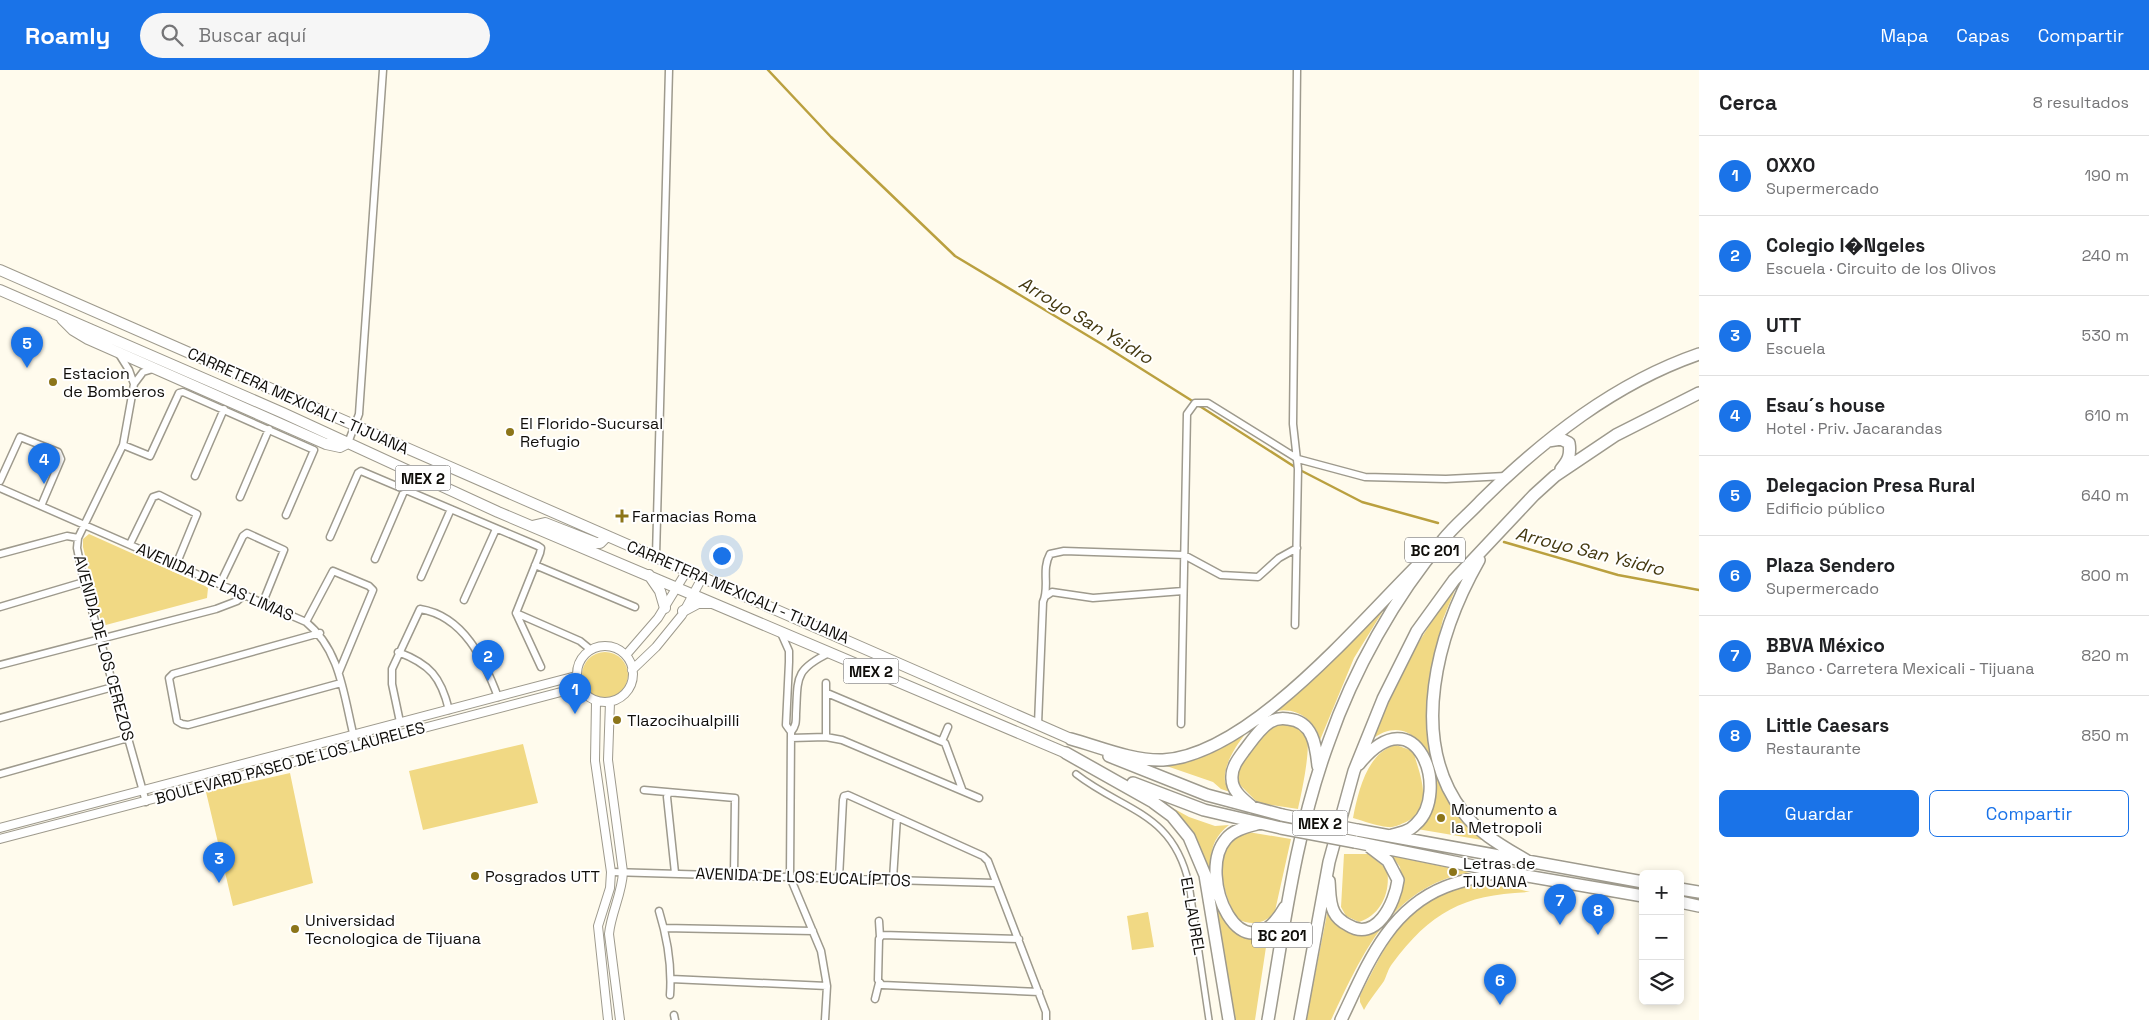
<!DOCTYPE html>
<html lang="es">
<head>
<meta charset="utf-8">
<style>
	body { margin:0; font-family:"Space Grotesk",sans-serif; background:#f6f6f6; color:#202124 }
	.controls { position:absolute; right:15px; bottom:15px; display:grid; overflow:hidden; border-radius:8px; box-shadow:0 2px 8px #0003 }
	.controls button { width:45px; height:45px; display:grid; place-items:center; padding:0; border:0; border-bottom:1px solid #e0e0e0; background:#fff; color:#202124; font:25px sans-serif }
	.you { position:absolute; left:721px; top:485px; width:18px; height:18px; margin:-12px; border:4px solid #fff; border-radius:50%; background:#1a73e8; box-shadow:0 0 0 8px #1a73e833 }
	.badge { display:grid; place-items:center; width:32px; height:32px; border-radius:50%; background:#1a73e8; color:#fff; font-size:16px; font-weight:700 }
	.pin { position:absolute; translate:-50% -41px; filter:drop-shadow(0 1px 2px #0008) }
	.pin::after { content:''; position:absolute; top:26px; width:18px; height:15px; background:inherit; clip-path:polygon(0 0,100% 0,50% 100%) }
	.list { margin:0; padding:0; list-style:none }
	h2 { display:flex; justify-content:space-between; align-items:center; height:65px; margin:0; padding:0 20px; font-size:21px }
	h2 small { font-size:16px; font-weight:400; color:#757577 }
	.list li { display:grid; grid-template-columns:32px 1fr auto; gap:15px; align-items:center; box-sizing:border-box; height:80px; padding:0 20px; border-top:1px solid #e0e0e0 }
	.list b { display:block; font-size:19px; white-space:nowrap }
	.list p { margin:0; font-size:16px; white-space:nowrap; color:#757577 }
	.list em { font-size:16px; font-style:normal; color:#757577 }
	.actions { display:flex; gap:10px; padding:15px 20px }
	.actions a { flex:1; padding:11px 0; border:1px solid #1a73e8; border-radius:8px; text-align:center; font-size:18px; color:#1a73e8 }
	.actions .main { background:#1a73e8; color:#fff }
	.icon { flex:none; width:28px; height:28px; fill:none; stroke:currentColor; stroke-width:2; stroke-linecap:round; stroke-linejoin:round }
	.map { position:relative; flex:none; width:1699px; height:950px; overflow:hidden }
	header { display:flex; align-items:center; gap:30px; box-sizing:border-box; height:70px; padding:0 25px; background:#1a73e8; color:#fff }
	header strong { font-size:24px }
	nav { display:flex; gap:28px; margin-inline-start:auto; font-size:18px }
	.search { width:350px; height:45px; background:#f6f6f6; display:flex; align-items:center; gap:12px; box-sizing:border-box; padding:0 18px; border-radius:28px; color:#757577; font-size:19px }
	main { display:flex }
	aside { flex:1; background:#fff }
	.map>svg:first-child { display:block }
</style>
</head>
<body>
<header>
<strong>Roamly</strong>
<div class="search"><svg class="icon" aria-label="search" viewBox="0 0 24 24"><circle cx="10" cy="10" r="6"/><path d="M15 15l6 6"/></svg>Buscar aquí</div>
<nav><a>Mapa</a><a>Capas</a><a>Compartir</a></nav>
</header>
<main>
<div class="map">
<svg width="1699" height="950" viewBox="0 0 1699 950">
	<rect width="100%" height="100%" fill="#fffbed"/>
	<path fill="#f1d984" d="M89,464L205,516L208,518L207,528L102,556L83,477V469Z
		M1455,520L1443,549L1431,600L1428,639L1433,685L1488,771L1417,759C1455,737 1427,627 1371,670C1394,617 1419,564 1455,520Z
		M1391,528L1354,588L1320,670C1315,648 1292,634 1270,643C1251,651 1222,690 1225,711C1226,715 1228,718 1230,722L1221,719L1213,712L1152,691L1223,674Z
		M582 605a23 23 0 1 1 46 0a23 23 0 1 1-46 0Z
		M1278,652C1288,654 1301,655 1306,665C1312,676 1301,725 1298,739L1258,733L1238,713C1235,690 1260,664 1278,652Z
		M523,674L538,733L423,760L409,701Z
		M1396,675L1413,681C1420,705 1435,738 1406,752C1401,754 1394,758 1388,757C1376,756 1364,751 1353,748C1358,722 1367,682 1396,675Z
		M290,703L313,813L233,836L206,722Z
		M1169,736L1189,747L1215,756L1229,755C1190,785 1225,830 1241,863L1278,852L1266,877L1255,950H1233L1204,787L1191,759Z
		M1248,762L1291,769L1275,841C1266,854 1252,856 1237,849C1223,826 1207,769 1248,762Z
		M1344,784H1368L1387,799C1391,822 1381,845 1359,852L1346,846L1341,837Z
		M1392,786L1470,802C1389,818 1363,884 1331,950H1306L1328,839L1333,848L1376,857L1401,805L1400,797Z
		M1474,814H1498L1530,822C1465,824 1431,841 1392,894C1388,899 1387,905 1384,911C1377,921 1370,929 1364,940L1360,932V926C1390,868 1404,830 1474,814Z
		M1148,842L1154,877L1132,880L1127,846Z"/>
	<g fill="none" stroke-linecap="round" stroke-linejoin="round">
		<path stroke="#baa03f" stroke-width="2.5" d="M768,0L831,67L955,186L1105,276L1194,332
			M1198,335L1298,399L1362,432L1438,453
			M1504,472L1618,505L1699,520"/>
		<g stroke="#9e9a8d" stroke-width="8">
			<path id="pedestrian" d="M1076,704C1125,742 1173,742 1189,814L1209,950"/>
		</g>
		<g stroke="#9e9a8d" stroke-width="9">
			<path id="minor" d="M119,284L129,300L134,314
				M348,373L359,344L383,0
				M123,375L150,386L179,323L183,322L314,380L286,445
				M195,406L224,339
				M0,411L20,367L58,382L61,389L41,436
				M0,418L306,552C343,582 344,632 356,675
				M240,427L269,359
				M330,467L358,403L361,401L538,476L541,478L540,483L516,543L541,597
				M130,474L153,427L159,425L197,444L176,495
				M0,484L67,466L78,468
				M656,486L669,0
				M375,489L405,419
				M535,495L635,537
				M421,507L451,439
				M220,514L243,466L247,463L284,480L263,532
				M1046,526L1052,522L1093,528L1183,521
				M464,530L496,459
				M0,537L84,512
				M516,543L580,571L591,580
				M306,552L333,501L369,516L373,520L339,602
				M1295,555L1298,399L1293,354L1297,0
				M320,563L173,604L169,608L177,651L182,654L188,655L341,613
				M781,563L789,581V592L786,655L791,662
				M398,582C430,594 441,607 449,640
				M0,595L216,539L237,531L244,525
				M827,623L945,673L962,719
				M0,648L113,617
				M400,652L392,614V599L420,539C464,546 484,590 498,627
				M1038,654L1043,532C1050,517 1041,500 1050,484L1064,481L1184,485L1221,505L1258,507L1279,488L1297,478
				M1181,654L1187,344L1195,333H1208L1298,389L1365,407L1446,409L1506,406
				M791,662L790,807L821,881L827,916L825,950
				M791,662C796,656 796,652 796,644C798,608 794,600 829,583
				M826,667V613
				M791,668L826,667L842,670L979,728
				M942,671L948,657
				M0,704L128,668
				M644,720L735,728L734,805
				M668,724L667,727L675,803
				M146,732L84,512L77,478L78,468L123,375L134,314L143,302L153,299
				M611,802L995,813
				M839,808L843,730L844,726L848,725L983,786L988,791L1046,942V950
				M893,809L897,747
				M659,841C667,867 672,897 670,925
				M879,851L880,867
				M664,858L813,861
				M1019,869L882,865L879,869L878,910L882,915L1039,922
				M671,909L827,916
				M875,929L879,913
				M674,945L675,950"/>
		</g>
		<g stroke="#9e9a8d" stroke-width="10">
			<path id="tertiary" d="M577 604a28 28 0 1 1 56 0a28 28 0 1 1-56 0Z
				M626,585L658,548L688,499
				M632,600L656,577L682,545L703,506
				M596,631L595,691L611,802L610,818L598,856L608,950
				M610,632L608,690L623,802C622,824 611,843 609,864L620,950
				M0,758L576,606
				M0,769L580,617"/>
		</g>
		<g stroke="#9e9a8d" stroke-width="12">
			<path id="primary" d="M0,200L1071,669
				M0,220L283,343L498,442L1066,683
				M62,249L73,260L88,269L326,374L340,377L348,373
				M532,456L545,453L596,473H600L607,466
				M649,505L660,521L665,538
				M683,541L698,533H710"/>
		</g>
		<g stroke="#9e9a8d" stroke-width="14">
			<path id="trunk" d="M1548,371L1561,369L1569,373C1571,385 1568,391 1561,399
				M1479,490C1438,562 1407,669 1463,742C1479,764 1506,778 1529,792
				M1071,669C1100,677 1132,691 1163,690C1250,685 1359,553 1419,494
				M1066,683L1153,732L1172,746L1189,767L1205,805L1229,950
				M1109,686L1207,725L1282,745
				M1359,694C1417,622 1451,723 1416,754C1410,761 1401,763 1392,765
				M1133,713L1204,740L1281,758
				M1251,736C1243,729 1232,721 1232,709C1231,698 1238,689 1244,681C1251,672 1260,658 1270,652C1275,649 1282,648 1288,649C1313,651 1316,676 1318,696
				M1257,754C1246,757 1233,760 1226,769C1195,805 1242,912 1285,837
				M1357,760L1643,812
				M1355,772L1498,801L1643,826
				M1329,811C1330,821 1329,832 1334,842C1337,848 1342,852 1348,855C1376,873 1395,833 1398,810L1388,791L1371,778
				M1680,819L1699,822
				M1680,832L1699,836
				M1268,950C1284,857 1296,760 1329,671C1353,602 1395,526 1443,470C1454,456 1469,444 1481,431C1544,369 1615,313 1699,284
				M1300,950L1329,792L1354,701L1383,629L1417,561L1454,510L1534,425L1555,406L1616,365L1699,323
				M1341,950C1366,898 1387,840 1445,817C1462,810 1480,807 1497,802"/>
		</g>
		<use href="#pedestrian" stroke="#fff" stroke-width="5"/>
		<use href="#minor" stroke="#fff" stroke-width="6"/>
		<use href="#tertiary" stroke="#fff" stroke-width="8"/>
		<use href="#primary" stroke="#fff" stroke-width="10"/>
		<use href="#trunk" stroke="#fff" stroke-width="11"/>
		<g stroke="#9e9a8d" stroke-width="14" stroke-linecap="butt">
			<path id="trunk-bridge" d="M1282,745L1357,760
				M1281,758L1355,772"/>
		</g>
		<use href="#trunk-bridge" stroke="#fff" stroke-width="11"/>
	</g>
	<g fill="#8c7519" stroke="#fff" stroke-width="2">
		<circle cx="53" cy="312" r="5"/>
		<circle cx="510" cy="362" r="5"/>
		<path d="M619.5 438.5h5v5h5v5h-5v5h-5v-5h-5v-5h5z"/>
		<circle cx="617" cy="650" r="5"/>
		<circle cx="1441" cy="748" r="5"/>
		<circle cx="1453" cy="802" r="5"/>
		<circle cx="475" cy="806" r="5"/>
		<circle cx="295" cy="859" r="5"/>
	</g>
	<g text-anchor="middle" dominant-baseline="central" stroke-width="4" stroke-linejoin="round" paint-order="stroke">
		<g fill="#fff" stroke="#585654" stroke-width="1">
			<rect x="395.5" y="395.5" width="55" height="25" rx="4"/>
			<rect x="1405" y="467.5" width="60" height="25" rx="4"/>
			<rect x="843.5" y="588.5" width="55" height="25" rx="4"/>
			<rect x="1292.5" y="740.5" width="55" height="25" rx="4"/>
			<rect x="1252" y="852.5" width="60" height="25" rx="4"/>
		</g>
		<g font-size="15" font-weight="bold" fill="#100e0a">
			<text x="423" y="408">MEX 2</text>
			<text x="1435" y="480">BC 201</text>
			<text x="871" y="601">MEX 2</text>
			<text x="1320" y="753">MEX 2</text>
			<text x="1282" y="865">BC 201</text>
		</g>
		<g font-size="16" fill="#100e0a" stroke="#fff" text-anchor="start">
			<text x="63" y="303">Estacion<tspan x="63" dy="18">de Bomberos</tspan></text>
			<text x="520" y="353">El Florido-Sucursal<tspan x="520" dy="18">Refugio</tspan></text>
			<text x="632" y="446">Farmacias Roma</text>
			<text x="627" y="650">Tlazocihualpilli</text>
			<text x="1451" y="739">Monumento a<tspan x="1451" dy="18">la Metropoli</tspan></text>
			<text x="1463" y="793">Letras de<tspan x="1463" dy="18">TIJUANA</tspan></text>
			<text x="485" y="806">Posgrados UTT</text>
			<text x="305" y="850">Universidad<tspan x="305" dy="18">Tecnologica de Tijuana</tspan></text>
		</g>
		<g font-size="16" fill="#100e0a" stroke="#fff">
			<text transform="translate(298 331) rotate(24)">CARRETERA MEXICALI - TIJUANA</text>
			<text transform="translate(215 512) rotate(24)">AVENIDA DE LAS LIMAS</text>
			<text transform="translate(738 522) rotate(23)">CARRETERA MEXICALI - TIJUANA</text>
			<text transform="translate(104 578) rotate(75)">AVENIDA DE LOS CEREZOS</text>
			<text transform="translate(290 693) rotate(-15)">BOULEVARD PASEO DE LOS LAURELES</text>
			<text transform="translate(803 807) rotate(2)">AVENIDA DE LOS EUCALÍPTOS</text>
			<text transform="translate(1193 846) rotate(80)">EL LAUREL</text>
		</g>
		<g font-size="18" font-style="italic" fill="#443910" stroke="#fff">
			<text transform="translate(1086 250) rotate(31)">Arroyo San Ysidro</text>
			<text transform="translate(1590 481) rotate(14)">Arroyo San Ysidro</text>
		</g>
	</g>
</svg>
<div class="controls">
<button>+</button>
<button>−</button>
<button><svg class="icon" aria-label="layers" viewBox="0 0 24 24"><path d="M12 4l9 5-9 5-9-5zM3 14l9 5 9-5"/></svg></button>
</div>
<div class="you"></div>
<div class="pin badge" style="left:575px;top:644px">1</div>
<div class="pin badge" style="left:488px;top:611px">2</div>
<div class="pin badge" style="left:219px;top:813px">3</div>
<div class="pin badge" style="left:44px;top:414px">4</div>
<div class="pin badge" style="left:27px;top:298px">5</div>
<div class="pin badge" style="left:1500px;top:935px">6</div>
<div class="pin badge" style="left:1560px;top:855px">7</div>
<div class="pin badge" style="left:1598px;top:865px">8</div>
</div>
<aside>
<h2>Cerca<small>8 resultados</small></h2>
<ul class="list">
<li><span class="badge">1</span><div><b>OXXO</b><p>Supermercado</p></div><em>190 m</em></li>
<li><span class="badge">2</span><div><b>Colegio I�Ngeles</b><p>Escuela · Circuito de los Olivos</p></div><em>240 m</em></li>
<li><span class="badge">3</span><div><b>UTT</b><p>Escuela</p></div><em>530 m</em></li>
<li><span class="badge">4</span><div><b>Esau´s house</b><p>Hotel · Priv. Jacarandas</p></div><em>610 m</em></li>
<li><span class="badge">5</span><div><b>Delegacion Presa Rural</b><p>Edificio público</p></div><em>640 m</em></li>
<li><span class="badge">6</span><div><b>Plaza Sendero</b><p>Supermercado</p></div><em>800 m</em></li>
<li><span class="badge">7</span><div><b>BBVA México</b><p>Banco · Carretera Mexicali - Tijuana</p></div><em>820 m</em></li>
<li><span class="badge">8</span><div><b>Little Caesars</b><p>Restaurante</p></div><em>850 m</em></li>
</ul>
<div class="actions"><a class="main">Guardar</a><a>Compartir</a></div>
</aside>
</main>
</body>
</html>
